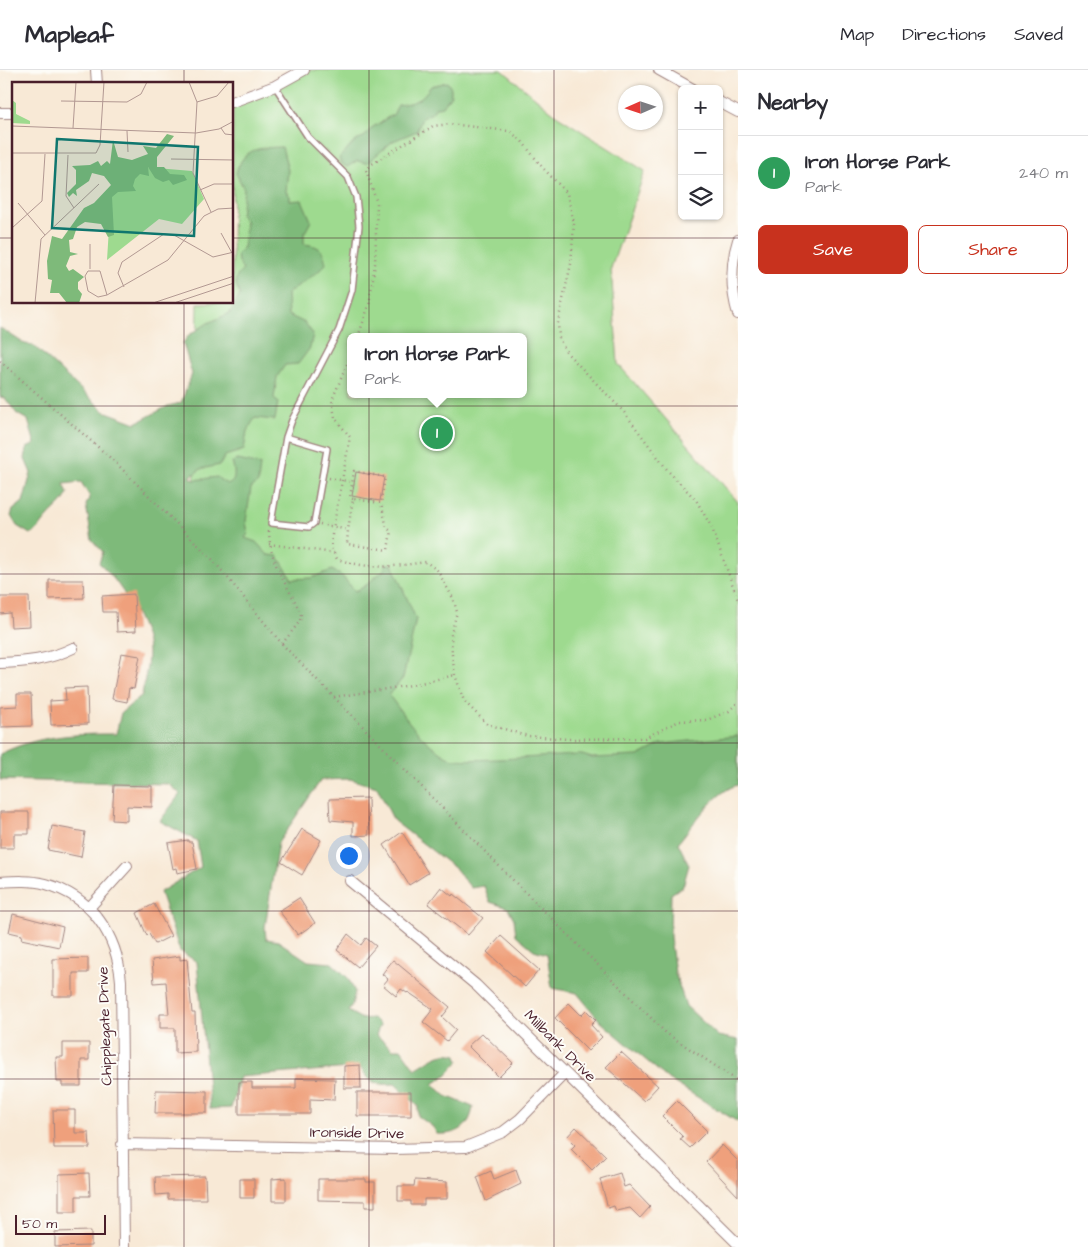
<!DOCTYPE html>
<html lang="en">
<head>
<meta charset="utf-8">
<style>
	body { margin:0; font-family:"Architects Daughter",sans-serif; background:#f7f7f7; color:#2b2b33 }
	.controls { position:absolute; right:15px; top:15px; display:grid; overflow:hidden; border-radius:8px; box-shadow:0 1px 4px #0004 }
	.controls button { width:45px; height:45px; display:grid; place-items:center; padding:0; border:0; border-bottom:1px solid #e1e1e2; background:#fff; color:#2b2b33; font:25px sans-serif }
	.compass { position:absolute; left:618px; top:15px; width:45px; height:45px; border-radius:50%; background:#fff; box-shadow:0 1px 4px #0004; rotate:267deg }
	.scale { position:absolute; left:15px; bottom:12px; width:91px; box-sizing:border-box; padding-left:5px; border:2px solid #4a1f2b; border-top:0; font-size:14px; line-height:18px; white-space:nowrap; color:#4a1f2b; -webkit-text-stroke:4px #fdfcf7; paint-order:stroke }
	.you { position:absolute; left:348px; top:785px; width:18px; height:18px; margin:-12px; border:4px solid #fff; border-radius:50%; background:#1a73e8; box-shadow:0 0 0 8px #1a73e833 }
	.badge { display:grid; place-items:center; width:32px; height:32px; border-radius:50%; background:#c8321e; color:#fff; font-size:16px; font-weight:700 }
	.pin { position:absolute; translate:-50% -50%; border:2px solid #fff; box-shadow:0 1px 5px #0006 }
	.popup { position:absolute; left:347px; top:263px; width:180px; height:65px; box-sizing:border-box; display:grid; place-content:center; border-radius:8px; background:#fff; filter:drop-shadow(0 1px 4px #0005); font-size:16px; white-space:nowrap; color:#7c7c81 }
	.popup b { font-size:19px; color:#2b2b33 }
	.popup::after { content:''; position:absolute; left:50%; top:100%; margin-left:-10px; border:10px solid transparent; border-top-color:#fff }
	.list { margin:0; padding:0; list-style:none }
	h2 { display:flex; justify-content:space-between; align-items:center; height:65px; margin:0; padding:0 20px; font-size:21px }
	h2 small { font-size:16px; font-weight:400; color:#7c7c81 }
	.list li { display:grid; grid-template-columns:32px 1fr auto; gap:15px; align-items:center; box-sizing:border-box; height:75px; padding:0 20px; border-top:1px solid #e1e1e2 }
	.list b { display:block; font-size:19px; white-space:nowrap }
	.list p { margin:0; font-size:16px; white-space:nowrap; color:#7c7c81 }
	.list em { font-size:16px; font-style:normal; color:#7c7c81 }
	.actions { display:flex; gap:10px; padding:15px 20px }
	.actions a { flex:1; padding:11px 0; border:1px solid #c8321e; border-radius:8px; text-align:center; font-size:18px; color:#c8321e }
	.actions .main { background:#c8321e; color:#fff }
	.icon { flex:none; width:28px; height:28px; fill:none; stroke:currentColor; stroke-width:2; stroke-linecap:round; stroke-linejoin:round }
	.map { position:relative; flex:none; width:738px; height:1177px; overflow:hidden }
	header { display:flex; align-items:center; gap:30px; box-sizing:border-box; height:70px; padding:0 25px; background:#fff; border-bottom:1px solid #e1e1e2 }
	header strong { font-size:24px }
	nav { display:flex; gap:28px; margin-inline-start:auto; font-size:18px }
	main { display:flex }
	aside { flex:1; background:#fff }
	.map>svg:first-child { display:block }
</style>
</head>
<body>
<header>
<strong>Mapleaf</strong>
<nav><a>Map</a><a>Directions</a><a>Saved</a></nav>
</header>
<main>
<div class="map">
<svg width="738" height="1177" viewBox="0 0 738 1177">
	<rect width="100%" height="100%" fill="#fdfcf7"/>
	<filter id="ink" filterUnits="userSpaceOnUse"><feTurbulence type="fractalNoise" baseFrequency=".02" numOctaves="2"/><feDisplacementMap in="SourceGraphic" scale="10" xChannelSelector="R" yChannelSelector="G"/><feConvolveMatrix kernelMatrix="1 2 1 2 8 2 1 2 1" color-interpolation-filters="sRGB"/></filter>
	<filter id="wash" filterUnits="userSpaceOnUse"><feTurbulence type="fractalNoise" baseFrequency=".0096" numOctaves="4" result="noise"/><feDisplacementMap in="SourceGraphic" scale="20" xChannelSelector="R" yChannelSelector="G"/><feGaussianBlur stdDeviation="1.12" result="paint"/><feColorMatrix in="noise" values="0 0 0 0 0 0 0 0 0 0 0 0 0 0 0 0 0 1.4 0 .05"/><feComposite in="paint" operator="in"/></filter>
	<g filter="url(#wash)">
		<rect width="100%" height="100%" fill="#f8e9d6"/>
		<path fill="#9eda8f" stroke="#747c5d" fill-rule="evenodd" d="M304,0H502L556,45L645,101L611,198L618,294L738,432V705L442,702L194,443L198,233L232,232L233,32ZM351,267H523V324H351Z"/>
		<path fill="#7eba7a" stroke="#646c52" d="M447,12L451,18V25L443,36L436,37L432,43L422,48L417,61L393,71L367,93L357,91L347,97L341,93L339,88C346,81 355,69 364,67L374,56C383,54 385,47 393,45L398,35C416,32 420,31 431,16Z
			M282,77L288,100L286,122L290,126V131L302,130L311,151L304,164V174C319,176 323,178 326,194C314,207 300,213 287,224L288,245L305,253L313,264L310,278L298,294L285,295L277,307L274,328L278,332L275,350L255,348L247,361L244,380L225,386L220,395L201,399L190,407L194,410L217,407C234,423 237,407 232,392L238,390L260,395L258,413L251,418L246,451L248,464L245,468L256,472L268,485L278,486L292,509L311,508L332,500L342,506L355,521C367,517 374,507 384,500L385,494H392L416,549L403,608L389,625C406,649 424,675 451,688C460,693 563,685 582,685L592,688L638,686L661,674L738,666V715C717,719 692,756 678,773L689,795L683,816L671,824L670,867L675,903L686,936L718,966L738,970V1052L668,1009L600,951L577,923L552,918L547,884L534,880L516,865L514,849L508,838L490,832L484,816L471,818L456,799L394,751L377,717L350,709L321,710L278,773L265,857L266,869L278,871L308,891L332,893L348,908L355,922L352,935L348,941L362,949L373,948L380,955L376,965L393,979H401L415,999C430,991 439,980 457,985L459,991L446,1005L433,1014L446,1026L473,1037C470,1058 457,1065 437,1064L433,1057L418,1046V1036L395,1014C375,1015 371,1014 360,997L240,1007L231,1038L210,1039L197,892L180,881L160,822L201,797L197,771L160,751L180,724L169,714L0,710V684C38,665 75,664 116,664L121,643L142,625C144,612 148,597 148,583C149,558 118,509 99,493L103,482L92,470L86,435L90,427L81,412L64,414L68,423C61,437 56,437 47,448C40,455 40,460 30,464L17,456L11,446L13,440L23,432L31,403L25,389L27,378L35,374L28,350L17,344L5,328L0,327V258L25,274L33,275L104,341L136,353L168,336L181,333L192,304L183,273L189,265L208,253L230,243L240,225C235,214 233,208 243,200L238,192L237,184L243,178L246,152L241,146L244,119L236,103C244,77 259,78 282,77Z"/>
		<g id="blocks">
			<path fill="#efa07b" d="M356,402L384,407L380,431L352,426Z
				M49,510H83L84,528L49,529Z
				M134,524L136,561L117,562L116,542H103L102,526Z
				M0,527H29L30,556L11,557L10,543L0,544Z
				M121,583L140,586L134,619L129,618L127,632L112,629Z
				M87,617L88,654L51,655L50,631L66,630L65,618Z
				M17,624H31L32,656L0,657V637L17,636Z
				M114,715L152,716V737L127,736V751L112,750Z
				M368,728L369,765L353,766V752L330,750L329,729Z
				M0,742H29V764H14V778H0Z
				M52,756L85,762L81,787L48,780Z
				M302,759L321,770L302,805L281,792Z
				M402,762L428,803L409,815L384,775Z
				M188,770V772H192L197,799L177,803L176,798L173,799L168,773Z
				M441,817L452,826L453,824L483,848L468,865L428,834Z
				M299,828L315,853L298,865L279,841Z
				M154,834L171,866L155,874L149,864L147,866L137,843Z
				M13,844L63,857L59,877L21,869L22,865L9,862Z
				M348,864L361,875L366,868L376,876L358,897L337,880Z
				M501,866L539,900L525,917L487,882Z
				M180,886V890L187,889L192,943H195L196,982L175,983V958H160V944H169L166,912L154,913L152,890Z
				M88,888V903H73V926H53V889Z
				M393,890L450,937L442,947L456,960L447,971L423,952L433,939L408,922L407,923L401,919L396,926L383,915L388,909L382,904Z
				M569,933L581,945L586,940L596,950L591,955L602,967L588,981L555,948Z
				M482,963L513,993L499,1007L468,976Z
				M63,973H89V990H81V1016H62V1012H57L56,987H63Z
				M621,982L658,1016L644,1031L606,997Z
				M360,995L361,1018H344V996Z
				M296,1008L335,1009L334,1030L310,1029V1044H239V1012H252V1018H296Z
				M156,1020L207,1021V1043H155Z
				M357,1022H411V1046H357Z
				M677,1031L707,1061L690,1078L680,1069L683,1067L662,1046Z
				M53,1040H75V1063H89L90,1078H54Z
				M576,1057L606,1086L592,1100L571,1079L575,1075L567,1067Z
				M722,1075L738,1091V1126L706,1092Z
				M516,1100L521,1114L486,1131L477,1107L491,1101L494,1109Z
				M89,1103L90,1126H76V1142H59V1104Z
				M620,1103L624,1117L629,1115L650,1137L640,1148L630,1138L616,1141L614,1136L608,1138L600,1109Z
				M205,1106L206,1129H168V1124L156,1125L155,1107Z
				M286,1108V1131H272V1109Z
				M240,1109H254V1128H240Z
				M318,1109H366V1112H375V1137H365V1131L318,1130Z
				M415,1110L447,1112V1129H424V1135H411V1131H398V1116H414Z
				M91,1161V1176L55,1177V1162Z"/>
		</g>
	</g>
	<g filter="url(#ink)">
		<use href="#blocks" fill-opacity="0" stroke="#a18480" stroke-width="1"/>
		<g fill="none" stroke-linecap="round" stroke-linejoin="round">
			<g stroke="#a18480" stroke-width="8">
				<path id="service" d="M275,16L308,67L348,107L356,127L359,156L352,220L339,260L292,350L286,367L271,453L309,457L314,453L327,379L286,367"/>
			</g>
			<g stroke="#a18480" stroke-width="12">
				<path id="minor" d="M96,0L97,14
					M659,0L693,19
					M232,32L275,16L304,0
					M719,32L738,42
					M0,43H14
					M738,170C730,195 731,220 738,244
					M0,593C26,592 49,590 73,578
					M350,811L476,915L738,1174
					M0,812C15,811 31,810 46,814C92,827 117,865 121,911L124,1177
					M89,838L127,796
					M122,1074L395,1079L466,1077L503,1062L520,1049L565,1003"/>
			</g>
			<path stroke="#a18480" stroke-width="2.5" stroke-dasharray="1 4" stroke-linecap="butt" d="M358,267L369,235L375,194L377,133L366,100L372,94L433,56L450,54L509,61L521,70L542,97L567,123L574,153L571,194L558,252L559,269L567,283L624,342L669,402L696,430L712,458L738,530
				M351,285L332,330L335,348L350,367L332,465L331,478L337,489C371,500 390,497 426,492L437,500L453,528L457,542L451,564L452,585L455,605L464,631L487,654L528,666L569,669L645,668L679,651L707,650L729,641L738,632
				M0,291L115,392L213,490L282,574L504,801L666,963L738,1011
				M329,408L353,412
				M353,429L350,428L354,401L385,407L381,433
				M320,454L348,460L347,474L388,480L391,461L387,458L381,433L353,429L348,460
				M269,461C270,497 288,514 301,544L300,551L282,574
				M269,474L334,483
				M334,627L412,615L455,605"/>
			<use href="#service" stroke="#fff" stroke-width="5"/>
			<use href="#minor" stroke="#fff" stroke-width="10"/>
		</g>
	</g>
	<path fill="none" stroke="#4a1f2b" stroke-width="1" stroke-opacity="0.55" d="M184,0V14M369,0V1177M554,0V1177M0,168H14M232,168H738M184,232V1177M0,336H738M0,504H738M0,673H738M0,841H738M0,1009H738"/>
	<g text-anchor="middle" dominant-baseline="central" stroke-width="4" stroke-linejoin="round" paint-order="stroke">
		<g font-size="15" fill="#4a1f2b" stroke="#fdfcf7">
			<text transform="translate(105 956) rotate(-92)">Chipplegate Drive</text>
			<text transform="translate(560 976) rotate(45)">Millbank Drive</text>
			<text transform="translate(357 1063) rotate(1)">Ironside Drive</text>
		</g>
	</g>
	<g transform="translate(12 12)">
		<rect width="221" height="221" fill="#f8e9d6"/>
		<path d="M0,18L4,21V32L18,39V42L0,41ZM132,85L180,89L192,117L170,142L147,137L95,178L99,114Z" fill="#9eda8f"/>
		<path d="M155,52L162,54L145,75V85H152L158,92L172,93L175,98L161,103L157,98L151,100L143,96L136,85L137,94L128,92L123,97L121,104L124,109L106,110L100,115L102,153L96,155L89,142L73,140L65,145L61,157L57,158L58,170L66,172L58,174L54,184L57,189L61,187L72,195L66,200V207L70,212L67,221H55L47,211H38L40,198L36,197L35,179L40,154L50,157L72,126L82,121L99,103L92,94L80,91L77,99L64,108L65,114L61,111L57,115L55,111L64,102V88L60,84L78,83L86,79L89,84L95,79L98,82L101,58L106,75L120,78L136,72L131,64L144,66Z" fill="#7eba7a"/>
		<path fill="none" stroke="#b29892" stroke-width="1" d="M177,0L185,20L181,91L199,130M49,19L115,20L129,12L135,0M185,20L205,14L217,0M0,44L184,51L207,47L222,39M61,46L64,0M209,46L213,52L222,53M115,49L116,70M0,71H84L88,63L92,0M56,73L54,114L62,126M159,77L222,78M188,108L202,102H222M6,121L33,153M0,146L30,119L33,72M209,151L220,171M78,162V187M112,205L106,191L110,180L152,152L162,153L201,175L222,170M95,213L88,189H76L73,194L76,209L86,215L95,213L156,178L192,134L206,127L222,126M23,221L29,157L87,102M141,221L222,194M162,221L222,201"/>
		<path fill="#0f766e" fill-opacity="0.15" stroke="#0f766e" stroke-width="2.5" d="M45,57L186,65L182,154L40,146Z"/>
		<rect width="221" height="221" fill="none" stroke="#4a1f2b" stroke-width="2.5"/>
	</g>
</svg>
<div class="controls">
<button>+</button>
<button>−</button>
<button><svg class="icon" aria-label="layers" viewBox="0 0 24 24"><path d="M12 4l9 5-9 5-9-5zM3 14l9 5 9-5"/></svg></button>
</div>
<svg class="compass" viewBox="-18 -18 36 36"><path d="M0-13l5 13h-10z" fill="#e53935"/><path d="M0 13l5-13h-10z" fill="#7c7c81"/></svg>
<div class="scale">50 m</div>
<div class="you"></div>
<div class="pin badge" style="left:437px;top:363px;background:#2e9e5b">1</div>
<div class="popup"><b>Iron Horse Park</b>Park</div>
</div>
<aside>
<h2>Nearby<small></small></h2>
<ul class="list">
<li><span class="badge" style="background:#2e9e5b">1</span><div><b>Iron Horse Park</b><p>Park</p></div><em>240 m</em></li>
</ul>
<div class="actions"><a class="main">Save</a><a>Share</a></div>
</aside>
</main>
</body>
</html>
